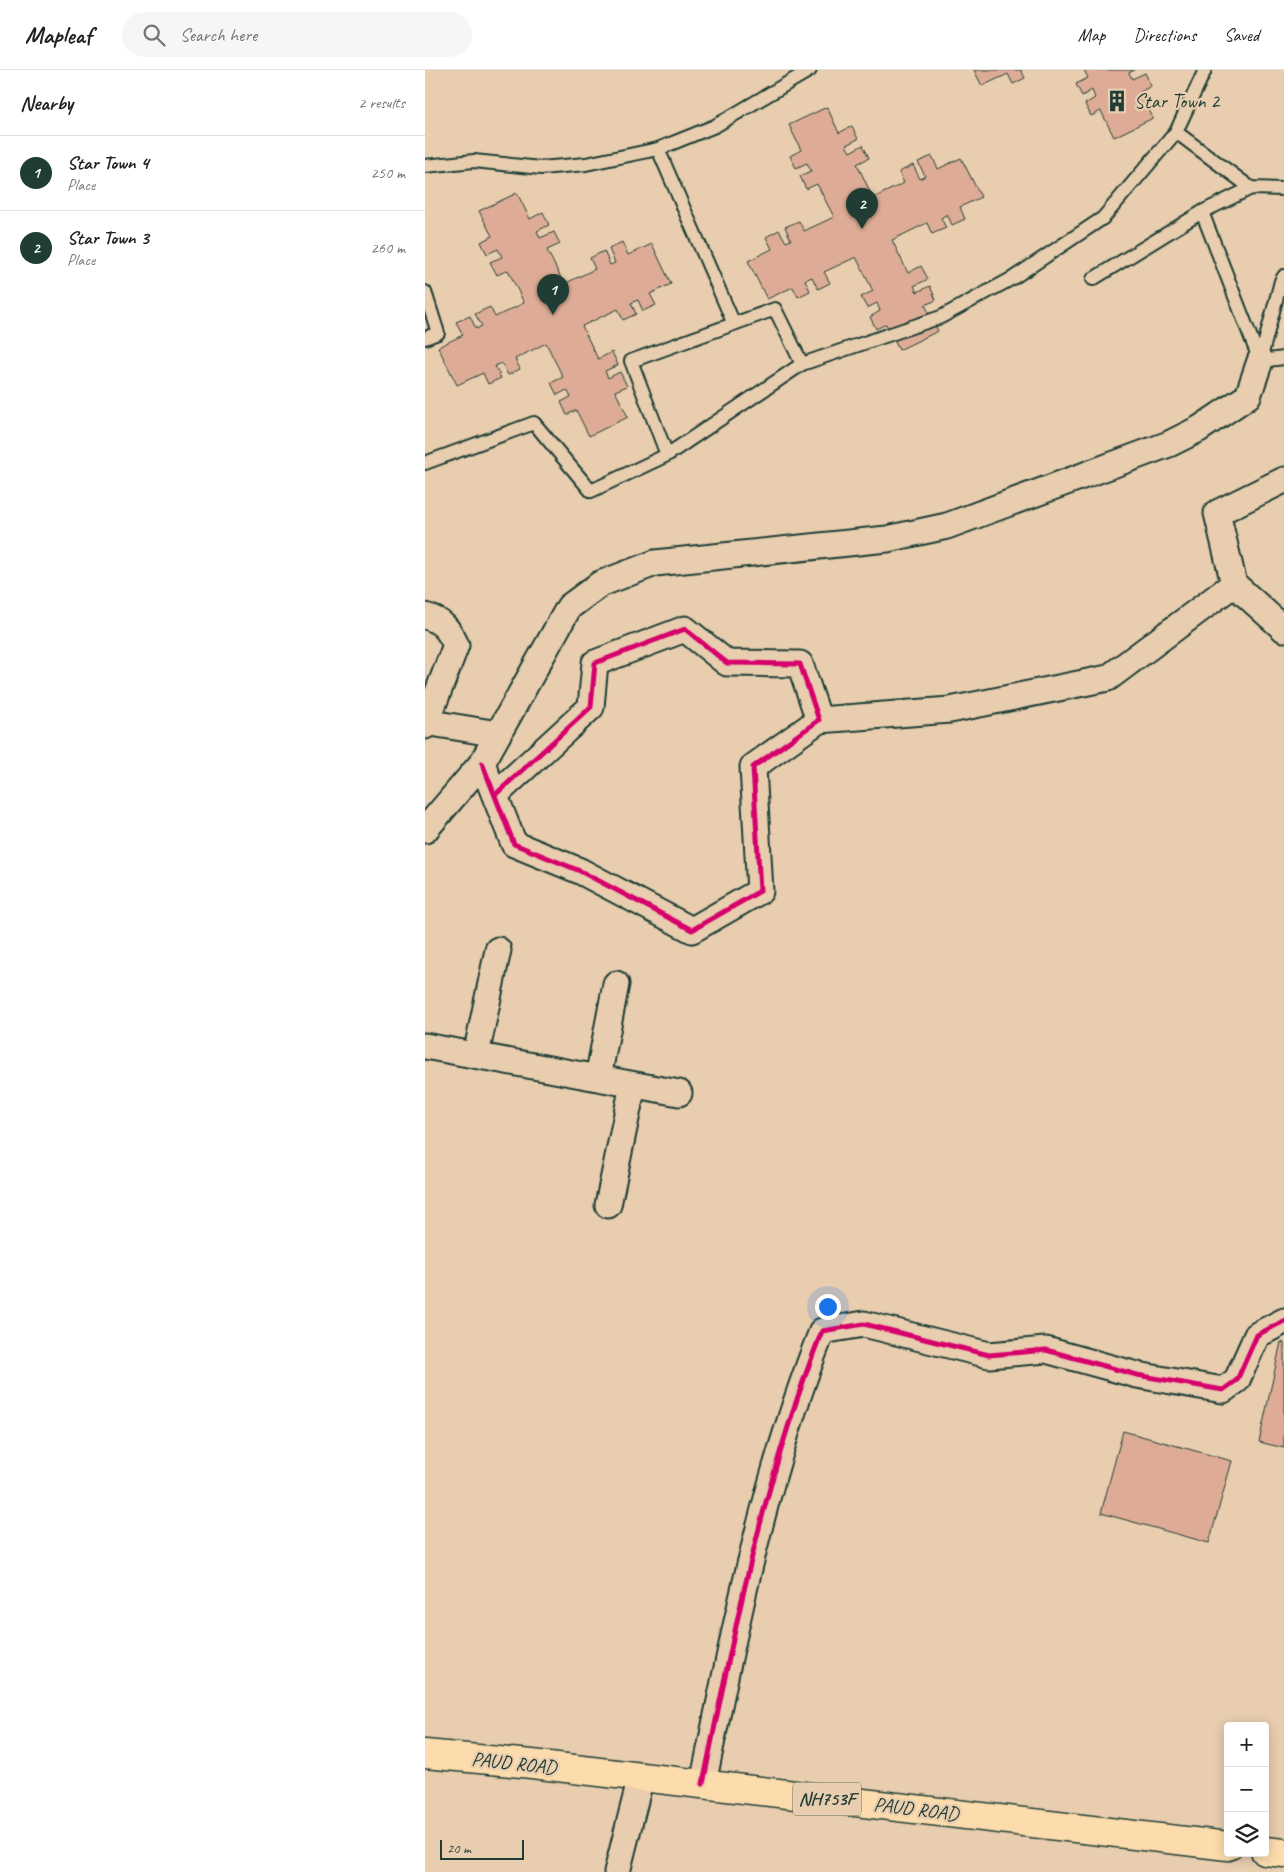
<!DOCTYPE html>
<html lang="en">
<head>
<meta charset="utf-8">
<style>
	body { margin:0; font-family:Caveat,sans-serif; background:#f6f6f6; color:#222 }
	.controls { position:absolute; right:15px; bottom:15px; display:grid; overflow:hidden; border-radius:5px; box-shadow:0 2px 12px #0003 }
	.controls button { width:45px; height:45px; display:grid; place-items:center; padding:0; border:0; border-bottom:1px solid #e0e0e0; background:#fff; color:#222; font:25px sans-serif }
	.scale { position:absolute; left:15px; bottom:12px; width:84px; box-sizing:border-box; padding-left:5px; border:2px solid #1f3d34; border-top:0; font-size:14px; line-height:18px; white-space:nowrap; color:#1f3d34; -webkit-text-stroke:4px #e8cdaf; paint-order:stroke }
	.you { position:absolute; left:402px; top:1236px; width:18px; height:18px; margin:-12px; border:4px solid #fff; border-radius:50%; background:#1a73e8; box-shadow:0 0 0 8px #1a73e833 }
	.badge { display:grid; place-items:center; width:32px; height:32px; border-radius:50%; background:#1f3d34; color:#fff; font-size:16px; font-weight:700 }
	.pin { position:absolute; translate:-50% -41px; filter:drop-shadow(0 1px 2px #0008) }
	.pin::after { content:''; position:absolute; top:26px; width:18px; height:15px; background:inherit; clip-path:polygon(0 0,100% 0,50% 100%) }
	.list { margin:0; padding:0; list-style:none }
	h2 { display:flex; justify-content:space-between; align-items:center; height:65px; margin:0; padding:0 20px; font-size:21px }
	h2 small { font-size:16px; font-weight:400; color:#767676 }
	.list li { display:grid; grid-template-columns:32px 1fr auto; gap:15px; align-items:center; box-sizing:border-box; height:75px; padding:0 20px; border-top:1px solid #e0e0e0 }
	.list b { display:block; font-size:19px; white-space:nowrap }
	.list p { margin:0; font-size:16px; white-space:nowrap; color:#767676 }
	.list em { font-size:16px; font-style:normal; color:#767676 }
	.icon { flex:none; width:28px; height:28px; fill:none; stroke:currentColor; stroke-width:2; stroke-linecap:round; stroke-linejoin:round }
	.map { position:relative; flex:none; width:859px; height:1802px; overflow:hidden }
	header { display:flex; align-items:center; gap:30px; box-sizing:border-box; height:70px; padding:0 25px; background:#fff; border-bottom:1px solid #e0e0e0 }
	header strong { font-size:24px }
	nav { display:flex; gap:28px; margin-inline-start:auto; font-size:18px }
	.search { width:350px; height:45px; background:#f6f6f6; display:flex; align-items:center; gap:12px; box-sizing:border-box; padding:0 18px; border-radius:28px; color:#767676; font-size:19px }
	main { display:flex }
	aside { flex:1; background:#fff }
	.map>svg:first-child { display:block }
</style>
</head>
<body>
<header>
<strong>Mapleaf</strong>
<div class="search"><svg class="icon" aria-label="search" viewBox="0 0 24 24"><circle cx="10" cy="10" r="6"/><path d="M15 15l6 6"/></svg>Search here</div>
<nav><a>Map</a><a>Directions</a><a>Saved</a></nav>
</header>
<main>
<aside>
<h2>Nearby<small>2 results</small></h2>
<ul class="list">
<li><span class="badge">1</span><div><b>Star Town 4</b><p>Place</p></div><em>250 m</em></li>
<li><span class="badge">2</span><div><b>Star Town 3</b><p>Place</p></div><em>260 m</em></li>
</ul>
</aside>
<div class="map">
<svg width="859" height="1802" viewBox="0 0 859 1802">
	<rect width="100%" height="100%" fill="#e8cdaf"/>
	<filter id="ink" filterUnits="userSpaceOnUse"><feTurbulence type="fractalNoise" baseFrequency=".02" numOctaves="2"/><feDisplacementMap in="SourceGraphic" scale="10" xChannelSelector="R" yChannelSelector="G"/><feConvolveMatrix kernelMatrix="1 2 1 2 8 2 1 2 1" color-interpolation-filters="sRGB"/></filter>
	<g filter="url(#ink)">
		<path fill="#deac96" stroke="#1f3d34" d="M549,0H596L600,8L588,14L583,4L557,16Z
			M659,0H709L704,3L707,9L720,3L726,16L715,22L728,48L689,67L676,41L666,46L660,34L670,28L667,20L657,26L651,14L663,8Z
			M402,37L414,63L427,56L433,69L421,75L425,82L438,75L444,88L432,94L448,128L479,113L474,102L488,95L495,109L500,106L493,92L507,86L513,99L536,88L556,127L535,137L540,149L527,155L522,144L516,148L521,158L507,164L502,153L467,170L483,203L496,196L503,209L489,216L492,222L505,216L511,230L500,235L513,261L474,280L461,254L451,259L445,247L455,241L452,233L442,238L436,227L448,221L431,187L399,202L405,213L393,219L387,207L380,210L385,221L373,227L368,217L342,229L323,191L347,179L341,167L354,160L361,172L366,170L360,157L374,151L379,161L409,147L392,114L381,119L375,106L386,101L382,93L371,98L365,86L376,80L364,55Z
			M92,123L105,149L118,142L124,155L112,161L115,168L129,162L135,174L122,180L139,214L170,199L165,188L179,181L185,195L190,193L184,179L197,172L203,185L227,174L246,214L225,224L231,235L218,241L213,230L206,233L211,244L198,250L193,239L157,256L173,289L187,282L193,295L180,301L183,308L195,302L202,316L190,321L203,347L164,366L151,340L142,345L136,332L146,327L142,320L132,325L126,313L138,307L121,273L90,289L95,299L83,305L77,293L70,296L76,308L63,314L58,303L32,315L13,277L38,265L31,252L45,246L51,259L57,256L50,244L65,237L70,247L99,233L83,200L72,205L65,192L77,187L73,179L62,184L56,172L67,166L54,141Z
			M856,1272L859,1273V1378L834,1372Z
			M698,1361L807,1391L784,1473L676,1443Z"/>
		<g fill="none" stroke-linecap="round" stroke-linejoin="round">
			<g stroke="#1f3d34" stroke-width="16">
				<path id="lane" d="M751,62L780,0
					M233,79L309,254
					M0,96L49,91L116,98L161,94L233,79L290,56L385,0
					M668,209L777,142
					M0,222L13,263L0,268
					M835,291L777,142L826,118L859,119
					M835,291L856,211L859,206
					M835,291L859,288
					M242,385L377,294
					M0,393L109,353L166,421L242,385L206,291L350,239L377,294L516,247L588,208L678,148L751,62L826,118"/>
			</g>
			<g stroke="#1f3d34" stroke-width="29">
				<path id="street" d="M859,410L792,443L809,514L859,559
					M0,546C17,550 24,560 31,575L0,656
					M394,650L525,640L683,608L809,514
					M0,652L73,664
					M57,693L89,774L155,801L267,860L335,821L328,697L394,650L375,594L302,593L260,559L170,593L166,637L70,725
					M0,760L57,693L144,537L175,514L230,493L462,469L522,456L744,374L774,359L823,326L835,291
					M0,976L254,1023
					M51,985L73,880
					M173,1008L191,914
					M183,1135L208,1015
					M278,1714C309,1561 339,1407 397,1261L439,1254L564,1285L621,1280L712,1305L798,1320L812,1310L832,1265L859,1251
					M192,1802L216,1707"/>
			</g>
			<g stroke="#1f3d34" stroke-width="31">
				<path id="primary" d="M0,1684L107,1694L803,1776
					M840,1781L859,1783"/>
			</g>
			<use href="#lane" stroke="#e8cdaf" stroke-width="12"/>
			<use href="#street" stroke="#e8cdaf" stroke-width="25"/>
			<use href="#primary" stroke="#fcdcac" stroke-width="28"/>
			<g stroke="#e8cdaf" stroke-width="8">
				<path id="cycleway" d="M57,693L89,774L155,801L267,860L335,821L328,697L394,650L375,594L302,593L260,559L170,593L166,637L70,725
					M278,1714C309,1561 339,1407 397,1261L439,1254L564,1285L621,1280L712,1305L798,1320L812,1310L832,1265L859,1251"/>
			</g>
			<use href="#cycleway" stroke="#d6006c" stroke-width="5"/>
		</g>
	</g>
	<defs>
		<g id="building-bare" transform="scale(1.725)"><path d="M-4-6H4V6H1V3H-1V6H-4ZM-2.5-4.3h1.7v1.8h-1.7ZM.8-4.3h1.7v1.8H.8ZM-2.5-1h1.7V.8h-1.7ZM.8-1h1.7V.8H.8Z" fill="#1f3d34" stroke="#e8cdaf" stroke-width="2.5" paint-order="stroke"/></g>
	</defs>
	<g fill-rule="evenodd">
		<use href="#building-bare" x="692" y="31"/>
	</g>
	<g text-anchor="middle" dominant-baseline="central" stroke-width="4.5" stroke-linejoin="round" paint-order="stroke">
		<rect fill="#e8cdaf" stroke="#5b6859" stroke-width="1" x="368" y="1712.5" width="68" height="33" rx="4"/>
		<g font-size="19" font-weight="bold" fill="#1f3d34">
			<text x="402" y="1729">NH753F</text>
		</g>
		<g font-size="20" fill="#1f3d34" stroke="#e8cdaf" text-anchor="start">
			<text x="709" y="31">Star Town 2</text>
		</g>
		<g font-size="20" fill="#1f3d34" stroke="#e8cdaf">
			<text transform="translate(89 1693) rotate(6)">PAUD ROAD</text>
			<text transform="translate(491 1739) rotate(7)">PAUD ROAD</text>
		</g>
	</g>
</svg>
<div class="controls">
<button>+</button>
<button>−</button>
<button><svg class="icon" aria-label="layers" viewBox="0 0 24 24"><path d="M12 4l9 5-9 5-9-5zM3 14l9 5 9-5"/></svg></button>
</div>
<div class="scale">20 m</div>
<div class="you"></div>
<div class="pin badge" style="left:128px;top:245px">1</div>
<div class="pin badge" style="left:437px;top:159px">2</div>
</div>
</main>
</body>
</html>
